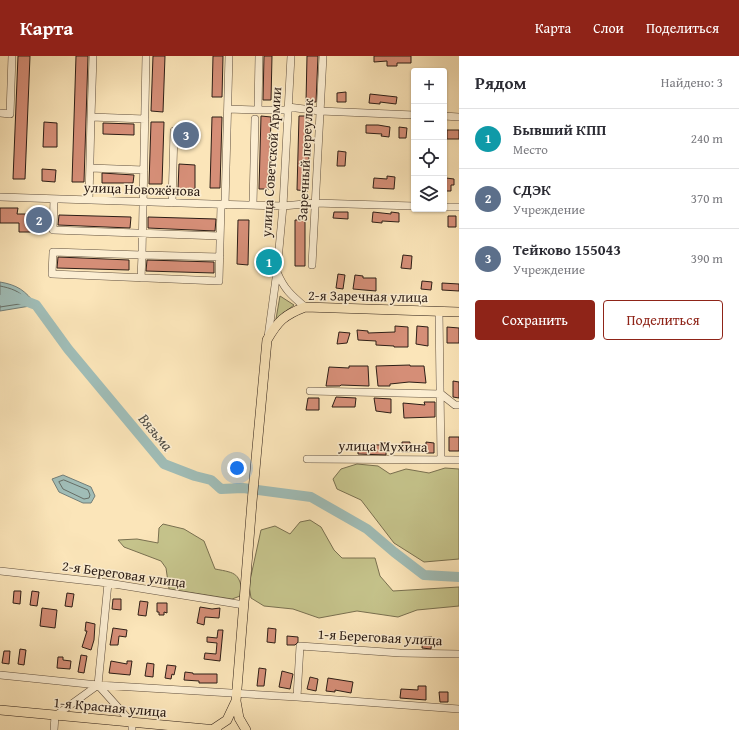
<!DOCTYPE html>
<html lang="ru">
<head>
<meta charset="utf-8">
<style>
	body { margin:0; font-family:"Gentium Book Plus",serif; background:#f7f7f7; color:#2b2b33 }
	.controls { position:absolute; right:12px; top:12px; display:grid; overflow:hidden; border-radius:4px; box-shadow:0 1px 3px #0004 }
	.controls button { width:36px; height:36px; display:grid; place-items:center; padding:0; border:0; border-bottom:1px solid #e1e1e2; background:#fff; color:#2b2b33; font:20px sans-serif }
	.you { position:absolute; left:237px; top:412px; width:14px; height:14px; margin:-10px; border:3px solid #fff; border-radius:50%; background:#1a73e8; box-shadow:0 0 0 6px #1a73e833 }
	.badge { display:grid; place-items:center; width:26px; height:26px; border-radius:50%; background:#8f2418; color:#fff; font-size:13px; font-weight:700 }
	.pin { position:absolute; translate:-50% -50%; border:2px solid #fff; box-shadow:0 1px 4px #0006 }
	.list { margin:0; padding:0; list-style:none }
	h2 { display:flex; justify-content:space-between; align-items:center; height:52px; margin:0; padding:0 16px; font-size:17px }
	h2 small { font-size:13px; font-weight:400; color:#7c7c81 }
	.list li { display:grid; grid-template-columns:26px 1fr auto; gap:12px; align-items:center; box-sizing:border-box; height:60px; padding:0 16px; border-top:1px solid #e1e1e2 }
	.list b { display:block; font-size:15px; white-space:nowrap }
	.list p { margin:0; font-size:13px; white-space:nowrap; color:#7c7c81 }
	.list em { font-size:13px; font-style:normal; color:#7c7c81 }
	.actions { display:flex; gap:8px; padding:12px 16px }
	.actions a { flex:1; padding:9px 0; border:1px solid #8f2418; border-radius:4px; text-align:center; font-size:14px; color:#8f2418 }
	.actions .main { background:#8f2418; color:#fff }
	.icon { flex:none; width:22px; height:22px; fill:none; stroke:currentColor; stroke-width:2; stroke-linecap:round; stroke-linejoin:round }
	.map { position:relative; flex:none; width:459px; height:674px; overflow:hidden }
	header { display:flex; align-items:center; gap:24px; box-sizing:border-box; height:56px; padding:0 20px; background:#8f2418; color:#fff }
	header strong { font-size:19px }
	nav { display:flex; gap:22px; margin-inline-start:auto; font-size:14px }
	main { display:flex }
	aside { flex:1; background:#fff }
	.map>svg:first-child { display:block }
</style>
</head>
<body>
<header>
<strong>Карта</strong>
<nav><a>Карта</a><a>Слои</a><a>Поделиться</a></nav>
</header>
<main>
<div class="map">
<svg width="459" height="674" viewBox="0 0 459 674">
	<rect width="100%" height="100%" fill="#fbe5b9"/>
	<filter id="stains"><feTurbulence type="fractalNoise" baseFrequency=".005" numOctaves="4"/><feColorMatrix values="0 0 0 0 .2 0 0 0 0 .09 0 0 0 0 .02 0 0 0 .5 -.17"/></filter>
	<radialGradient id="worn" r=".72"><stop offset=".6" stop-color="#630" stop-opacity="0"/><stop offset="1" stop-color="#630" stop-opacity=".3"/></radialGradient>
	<path fill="#c5c38b" stroke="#797050" d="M280,240L294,249L276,263Z
		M357,408L378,410L390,418L406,413L429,417L445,412L459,413V503L424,506L394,487L361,444L337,433L333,423L341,413Z
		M310,464L321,471L334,494L342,502H375L380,520L393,535L459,531V550L417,554L398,561L357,555L319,562L293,553L264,550L251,542L249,529L261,474L275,470L290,478L300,466Z
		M163,468L184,473L204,485L215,513C237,517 239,517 243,539L232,543L169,533L166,512L161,505L124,491L118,484L137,483L158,487L159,472Z"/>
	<path fill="#a0bdb7" stroke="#727d77" d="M0,226C17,229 25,234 36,249L0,255Z
		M63,419L91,431L95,440L91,447H83L59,436L52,423Z"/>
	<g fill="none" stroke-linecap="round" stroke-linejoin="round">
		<path stroke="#666e66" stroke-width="1" d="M0,230C10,232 21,235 27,245L26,247L0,251
			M64,424L88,434L90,439L89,442L84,443L63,433L59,426Z"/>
		<path stroke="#a0bdb7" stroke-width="10" d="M0,244L15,241L36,249L68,293L164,408L195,420L211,424L221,433L243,432L311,441L367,473L394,496L424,519L459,521"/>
	</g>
	<path fill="#d58e77" stroke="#2d1e16" d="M18,0H30L25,123H13Z
		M76,0H88L84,126H72Z
		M153,0H165L163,56L151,55Z
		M213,0H223L222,41H212Z
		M264,0H272L271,44H263Z
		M307,0H318L316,46H306Z
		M374,0H411V7H397V10H387V5L374,6Z
		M346,36V46H337V37Z
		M370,38L397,41L396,48L380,46V48L369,47Z
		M261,60L271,61L269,133H259Z
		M299,60H310L308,135L297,134Z
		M212,61H222L220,132H210Z
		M44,66L57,67V91H43Z
		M151,66H164L162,128H149Z
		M103,67L134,68V79L103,78Z
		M366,69H378L390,71L389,81L381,80L382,78L366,77Z
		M181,71H191V86H180Z
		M399,71L407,72L406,82H399Z
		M447,74H459V83H447Z
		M338,95L346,96L345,110H337Z
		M179,108L195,109V133H178Z
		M42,113L56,114L55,126L42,125Z
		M102,117L134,119L133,127H102Z
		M387,120L395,121L394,133L373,132L374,122L387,123Z
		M446,122L454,123V129H451V135H444V128H446Z
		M0,152H18L17,158H42V176H19V167H0Z
		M334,156H348V163L333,162Z
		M373,156L391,158V156L399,157V166L382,165V167L372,166Z
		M59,159L131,161L130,172L58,169Z
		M448,160H456V171H448Z
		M148,161L216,163L215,175L148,172Z
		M238,164H249L248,209L237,208Z
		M295,164H305V210H295Z
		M403,199L412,200L411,213L401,212Z
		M58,201L129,204V214L57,212Z
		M147,204L214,206V217L146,215Z
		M338,218L345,219L343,233L336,232Z
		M355,219L363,220V222H376V235L353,233Z
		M422,225L432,226L431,234L421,233Z
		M442,227L459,228V235L442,234Z
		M395,270L408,271V291H394V290L376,289V285L358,284L357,274L368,275V277L395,276Z
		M417,270L428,271V290L416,288Z
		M447,271L459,272V287H447Z
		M339,276L350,277L347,287L337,288Z
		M410,309V310H424L426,327L409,326L390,328V330H378L376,310Z
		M349,310H368L369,330L341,329L340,330H326L329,311L349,312Z
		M453,325L459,326V342L453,341Z
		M336,341L356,342L355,351H332Z
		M308,342H319V354H306Z
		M374,342L391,343V357L376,355Z
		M424,346H435V361L404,362L403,347L425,349Z
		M449,381H459V395H449Z
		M402,386H410V396H402Z
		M426,386L434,387V397H426Z
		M380,387H386V399L358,398V388L380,389Z
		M14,535H21L20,548L13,547Z
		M32,535L39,536L37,550L30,549Z
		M67,537L74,538L72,551L65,550Z
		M113,543H121V554L112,553Z
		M140,545L148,546L146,560L138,559Z
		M157,547H167V557L164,556V559H159V556H157Z
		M200,551L212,553L220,552L219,562L205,561L204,569L197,567Z
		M42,552L57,554L55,572L40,570Z
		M86,566L95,568L94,584L91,594L82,591L87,575H85Z
		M113,572L127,574L126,581L119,580L118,589H110Z
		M268,572L276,573L275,587L267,586Z
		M218,574H223L220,605L204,603L205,597L216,598L217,587L207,586V581L217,582Z
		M287,580L298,581V586L295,589H287Z
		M423,581H432L431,593L422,592Z
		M20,593L26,594L24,609L18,608Z
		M4,595H10L9,608L2,607Z
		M81,599L87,600L84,617L78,616Z
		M58,601H63V604L71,605L70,613L57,612Z
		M111,605L127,608V605H132L130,619L109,617Z
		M147,607L154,608L153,621L145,620Z
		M167,609L176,610L174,619L172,618L171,623L165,622Z
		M259,612L266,613L264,630H257Z
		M282,615L293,618L290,633L279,631Z
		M185,616L193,617V618H217V627H199V625L184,624Z
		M310,621L318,623L316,635L307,633Z
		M328,622L353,626L351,637L335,634V636L326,635Z
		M418,630H426V644L400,642L401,633L418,634Z
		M439,636H448V646H440Z"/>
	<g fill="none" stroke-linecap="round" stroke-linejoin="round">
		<g stroke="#60503f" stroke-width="8">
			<path id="minor" d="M146,0L142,199L53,196L52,218L219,225L221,149
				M259,0L258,54H287
				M288,51L320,55L414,59
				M228,53L258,54
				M0,57L10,58L12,0
				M444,60L459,61
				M91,61L93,0
				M90,112L144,114
				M0,141L212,148L283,150L315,147L414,150
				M54,143L53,174L220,180
				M89,144L91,61L145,63
				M172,147L174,75
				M225,149L229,0
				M253,149L255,63
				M444,151H459
				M312,209L323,0
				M277,216C284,233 291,239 305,251
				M141,222L142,199L220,201
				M439,255L441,404
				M268,281L277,215L283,150L291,0
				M310,335L441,338L455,349H459
				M307,403L459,404
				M0,515L108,527L244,549
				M0,619L98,629L297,641L459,653
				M98,629L132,667V674
				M297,641L300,590L400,597L459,598
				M54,674L55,660L98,629L108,527"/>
		</g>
		<g stroke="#2d1e16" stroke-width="10">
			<path id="major" d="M236,645L239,662L246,674
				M0,654L217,674
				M212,674L227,664L236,645L252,446L267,284C278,265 284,259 305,251L459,256"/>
		</g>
		<use href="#minor" stroke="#fceed2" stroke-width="7"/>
		<use href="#major" stroke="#fbe5b9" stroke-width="9"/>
	</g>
	<g text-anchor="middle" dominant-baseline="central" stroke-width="3" stroke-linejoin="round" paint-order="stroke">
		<g font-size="14" fill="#2d1e16" stroke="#fceed2">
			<text transform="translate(305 104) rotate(-87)">Заречный переулок</text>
			<text transform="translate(271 106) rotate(-86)">улица Советской Армии</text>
			<text transform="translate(142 133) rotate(2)">улица Новожёнова</text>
			<text transform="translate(368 240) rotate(1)">2-я Заречная улица</text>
			<text transform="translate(383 390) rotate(1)">улица Мухина</text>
			<text transform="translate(124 518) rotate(8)">2-я Береговая улица</text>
			<text transform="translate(380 581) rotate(3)">1-я Береговая улица</text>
			<text transform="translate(110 651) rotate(5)">1-я Красная улица</text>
		</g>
		<g font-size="15" font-style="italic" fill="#504e46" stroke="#fceed2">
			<text transform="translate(156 376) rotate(50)">Вязьма</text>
		</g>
	</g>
	<rect width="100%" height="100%" filter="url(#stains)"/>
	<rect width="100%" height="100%" fill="url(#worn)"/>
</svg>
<div class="controls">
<button>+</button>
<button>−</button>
<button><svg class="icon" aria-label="locate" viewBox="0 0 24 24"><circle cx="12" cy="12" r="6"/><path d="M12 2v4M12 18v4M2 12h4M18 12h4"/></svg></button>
<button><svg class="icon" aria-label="layers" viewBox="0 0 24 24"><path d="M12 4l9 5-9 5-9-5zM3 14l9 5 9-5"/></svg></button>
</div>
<div class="you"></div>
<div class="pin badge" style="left:269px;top:206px;background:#0f9aa8">1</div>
<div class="pin badge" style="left:39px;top:164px;background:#5c6f8a">2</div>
<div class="pin badge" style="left:186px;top:79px;background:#5c6f8a">3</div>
</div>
<aside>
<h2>Рядом<small>Найдено: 3</small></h2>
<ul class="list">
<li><span class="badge" style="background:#0f9aa8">1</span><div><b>Бывший КПП</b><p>Место</p></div><em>240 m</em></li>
<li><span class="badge" style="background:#5c6f8a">2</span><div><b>СДЭК</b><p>Учреждение</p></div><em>370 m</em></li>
<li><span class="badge" style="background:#5c6f8a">3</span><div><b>Тейково 155043</b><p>Учреждение</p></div><em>390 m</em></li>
</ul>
<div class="actions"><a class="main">Сохранить</a><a>Поделиться</a></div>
</aside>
</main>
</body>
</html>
